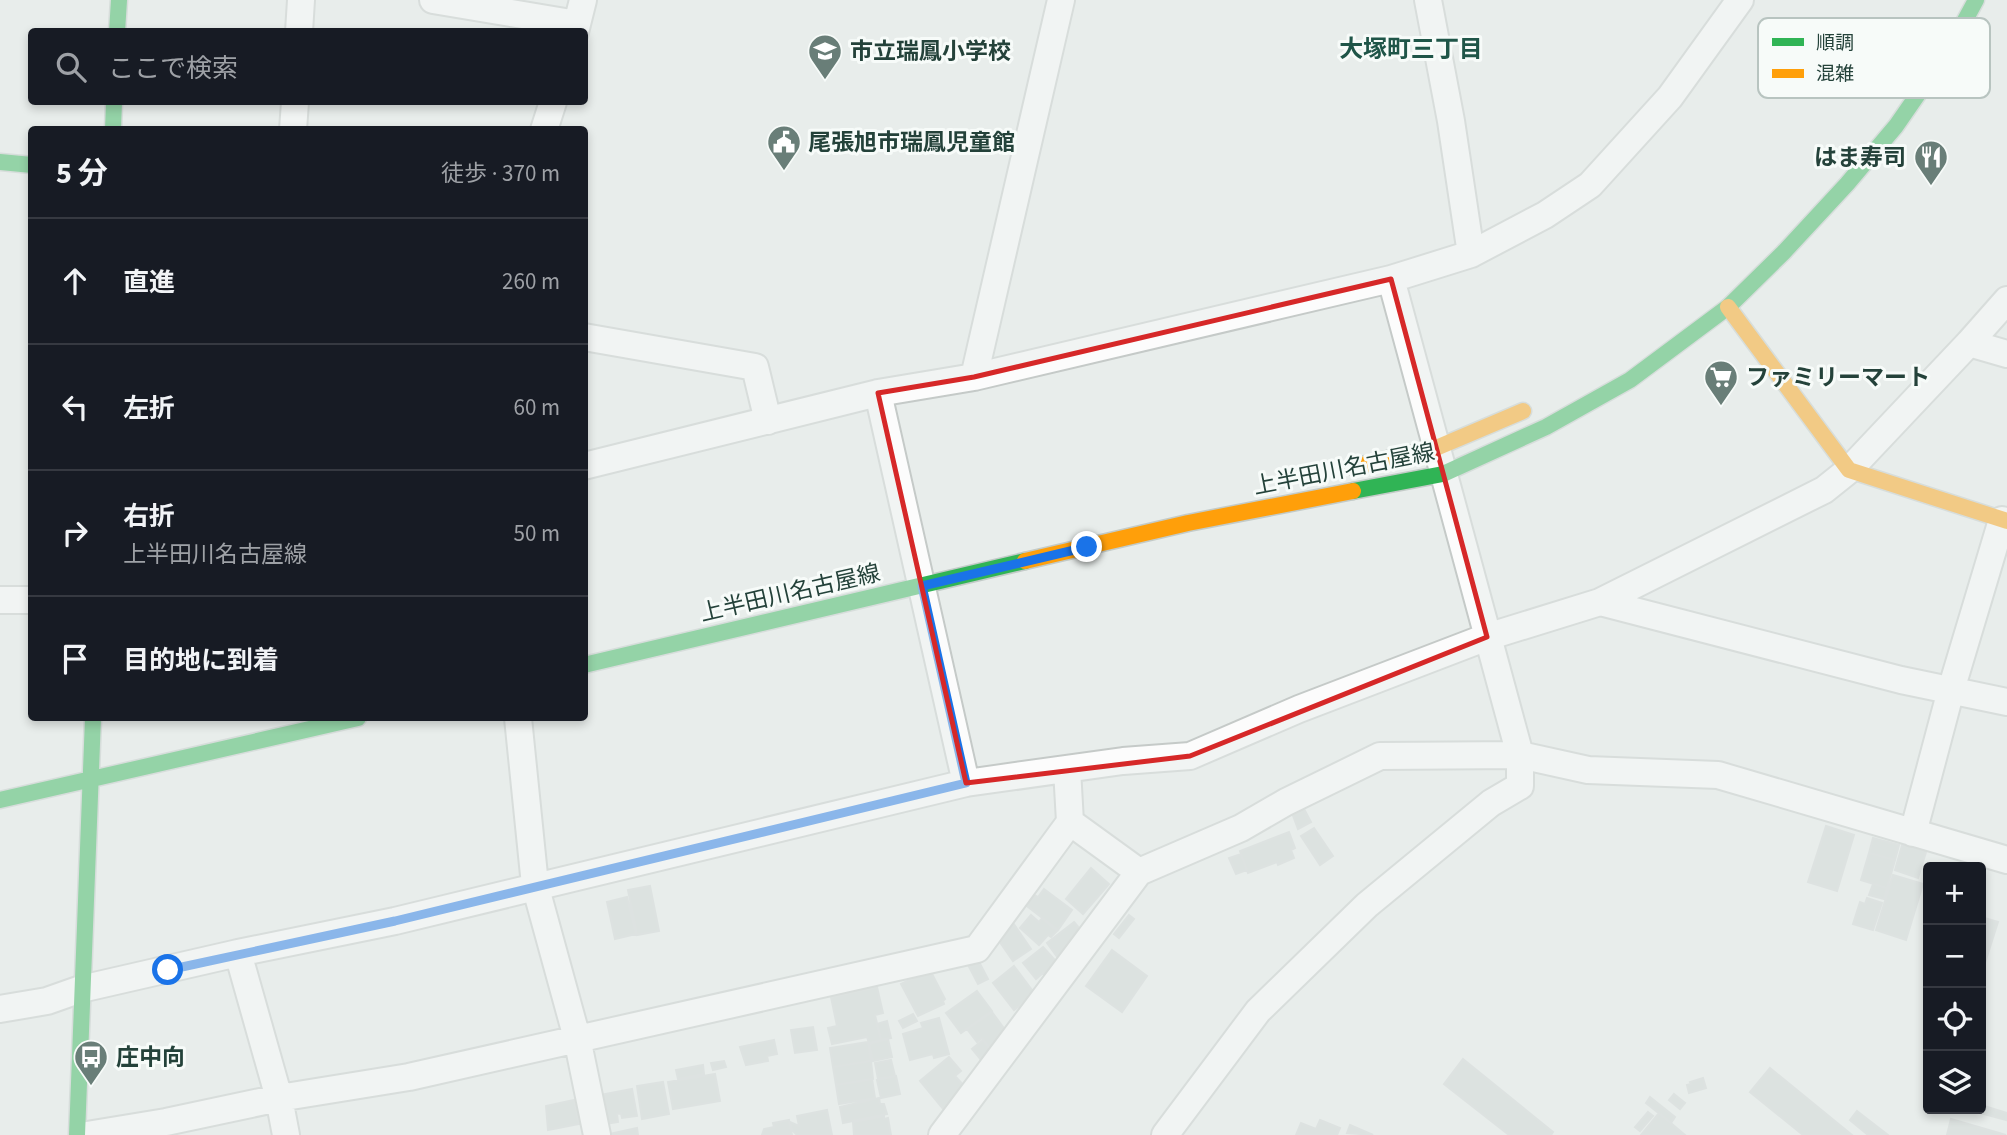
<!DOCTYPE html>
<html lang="ja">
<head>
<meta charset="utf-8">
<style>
	body { margin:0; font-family:"Source Sans 3","Noto Sans JP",sans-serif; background:#242831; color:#f1f3f6 }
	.controls { position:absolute; right:21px; bottom:21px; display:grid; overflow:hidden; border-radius:7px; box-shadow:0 4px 10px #0003 }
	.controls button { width:63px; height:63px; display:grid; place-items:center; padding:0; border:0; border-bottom:2px solid #363941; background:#171b24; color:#f1f3f6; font:35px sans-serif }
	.stop { position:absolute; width:21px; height:21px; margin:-16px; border:5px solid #1a73e8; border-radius:50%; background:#fff }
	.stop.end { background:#1a73e8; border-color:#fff; box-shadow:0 2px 7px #0008 }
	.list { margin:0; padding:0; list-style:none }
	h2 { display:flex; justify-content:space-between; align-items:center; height:91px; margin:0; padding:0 28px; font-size:30px }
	h2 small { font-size:23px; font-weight:400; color:#9ea1a6 }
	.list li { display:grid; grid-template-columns:46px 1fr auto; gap:21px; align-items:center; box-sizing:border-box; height:126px; padding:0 28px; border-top:2px solid #363941 }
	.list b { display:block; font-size:26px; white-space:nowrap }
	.list p { margin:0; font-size:23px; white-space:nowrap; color:#9ea1a6 }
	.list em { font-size:23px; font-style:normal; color:#9ea1a6 }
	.icon { flex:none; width:38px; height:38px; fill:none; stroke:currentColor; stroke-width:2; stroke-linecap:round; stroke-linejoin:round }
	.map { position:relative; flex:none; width:2007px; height:1135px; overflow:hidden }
	.search { position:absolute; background:#171b24; box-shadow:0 4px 10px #0003; left:28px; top:28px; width:560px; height:77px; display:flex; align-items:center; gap:18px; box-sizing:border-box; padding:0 24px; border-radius:7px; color:#9ea1a6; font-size:26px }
	.panel { position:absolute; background:#171b24; box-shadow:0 4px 10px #0003; left:28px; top:126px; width:560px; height:595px; border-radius:7px }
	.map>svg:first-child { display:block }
</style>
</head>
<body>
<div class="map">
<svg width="2007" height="1135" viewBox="0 0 2007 1135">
	<rect width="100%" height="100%" fill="#e8edeb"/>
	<path fill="#cfd4d2" stroke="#d1d6d4" stroke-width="2" d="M1303,807L1311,822L1298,829L1292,813Z
		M1826,826L1854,835L1837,891L1808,882Z
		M1314,828L1333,856L1320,865L1301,836Z
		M1289,832L1295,848L1291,850L1294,858L1278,865L1277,862L1248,873L1240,851Z
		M1873,838L1899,845L1895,860L1869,853Z
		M1903,842L1927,849L1918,878L1895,870Z
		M1869,853L1895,860L1887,888L1861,880Z
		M1241,854L1247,870L1236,874L1229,858Z
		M1091,868L1109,884L1083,914L1066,899Z
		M1893,875L1923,884L1906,940L1876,930Z
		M1873,884L1887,888L1884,899L1869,895Z
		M650,886L659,931L637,935L628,890Z
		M1044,889L1072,910L1058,930L1023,903L1031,893L1038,897Z
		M627,897L636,934L615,939L607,902Z
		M1867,898L1882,903L1873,930L1853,924L1860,902L1865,904Z
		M1031,915L1039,922L1042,918L1057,931L1051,937L1048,935L1039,945L1020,928Z
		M1129,915L1134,919L1119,938L1114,934Z
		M1009,917L1031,949L1013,961L995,935Z
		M1981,917L1998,922L1984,966L1981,965Z
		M1074,922L1086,936L1058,958L1047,943Z
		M1043,947L1062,968L1048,979L1043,973L1036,979L1023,963Z
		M1112,950L1147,976L1122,1012L1086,986Z
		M977,958L988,979L978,984L967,963Z
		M1014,966L1035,994L1014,1010L993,983Z
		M930,970L945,999L943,1001L944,1004L918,1016L901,984Z
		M877,987L883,1013L875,1015L881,1040L869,1043L867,1037L832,1044L828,1028L837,1026L831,997Z
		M977,991L992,1011L961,1033L946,1013Z
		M992,1012L1011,1038L992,1052L982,1038L977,1042L967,1029Z
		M913,1014L917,1021L903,1028L899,1021Z
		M939,1018L949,1054L934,1058L933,1054L910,1060L903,1034L923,1028L921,1023Z
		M887,1021L891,1038L881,1040L877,1024Z
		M813,1027L817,1050L795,1053L791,1030Z
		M888,1039L892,1057L873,1061L869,1044Z
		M774,1040L777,1054L767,1056L768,1061L746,1065L740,1047Z
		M983,1040L992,1052L981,1060L972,1049Z
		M868,1042L871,1061L833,1067L830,1048Z
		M949,1057L961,1071L955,1076L968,1090L949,1116L920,1081Z
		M1463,1059L1553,1132L1551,1135H1509L1444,1084Z
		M891,1060L895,1076L878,1079L875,1063Z
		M724,1061L726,1067L713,1070L711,1063Z
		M871,1061L873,1079L836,1085L833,1067Z
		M703,1065L704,1074L678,1079L676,1070Z
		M1770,1068L1852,1135H1803L1750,1092Z
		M715,1074L720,1101L673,1109L668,1082Z
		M896,1076L900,1094L881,1098L877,1080Z
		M1703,1078L1706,1088L1689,1093L1687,1085L1691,1084L1690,1082Z
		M872,1079L875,1098L839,1104L836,1085Z
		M663,1082L669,1114L642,1119L637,1086Z
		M632,1089L637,1116L622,1118L621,1113L617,1114L618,1122L605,1124L600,1095Z
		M1674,1094L1685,1103L1680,1109L1669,1100Z
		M1650,1097L1675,1117L1671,1123L1646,1103Z
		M879,1098L880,1104H884L887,1114L843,1123L840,1107Z
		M574,1100L579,1124L548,1130L546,1106Z
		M1981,1105L2007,1113L2006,1120L1976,1112L1978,1109H1981Z
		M827,1110L832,1135H797L792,1130L790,1122L799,1126L797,1116Z
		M1857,1111L1888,1135H1868L1850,1120Z
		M1648,1112L1653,1116L1640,1131L1635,1127Z
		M1659,1113L1685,1135H1641Z
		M884,1116V1119L888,1118L891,1135H854L853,1122Z
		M1951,1119L2006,1135H1947Z
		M789,1120L792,1135H762L764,1129L774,1127L773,1123Z
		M1320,1120L1340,1128L1337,1135H1296L1301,1123L1316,1129Z
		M1350,1125L1373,1135L1347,1133Z
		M637,1128L638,1135H605Z"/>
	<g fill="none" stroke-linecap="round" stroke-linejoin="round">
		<g stroke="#c5cac8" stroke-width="30">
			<path id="street" d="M433,0L577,24
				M1428,0L1451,121L1471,254
				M299,32L301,0
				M575,32L583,0
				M293,130L295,102
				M544,130L553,102
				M584,337L755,367L768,421
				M1969,343L2007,354
				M974,377L1061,0
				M878,393L966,783
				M584,466L878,393L974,377L1391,279L1471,254L1545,215L1590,185L1670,97L1740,0
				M0,600H32
				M1600,602L1901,680L2007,702
				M518,718L535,885L577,1038L597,1135
				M1070,822L1139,872
				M1913,833L1951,690L2002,520
				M238,953L279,1098L286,1135
				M0,1009L47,1001L81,989L238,953L395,921L966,783L1123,761L1190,756L1299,709L1487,637L1600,602L1824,490L1849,470L1969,343L2007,300
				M87,1135L166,1122L279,1098L409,1077L977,949L1070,822L1067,769
				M942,1135L1139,872L1241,828L1286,802L1380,756L1520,755L1588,770L1718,775L2007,860
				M1165,1135L1258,1011L1367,905L1491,803L1520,786V755L1391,279"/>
		</g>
		<g stroke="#c3cbc8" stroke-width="19">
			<path id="fast" d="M117,32L119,0
				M113,130L114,102
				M0,162L32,165
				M1353,491L1443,474L1546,427L1630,380L1728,307L1783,253L1847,184L1896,126L1950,48L1976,0
				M584,665L1025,561
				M0,800L358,718
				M77,1135L93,718"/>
		</g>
		<g stroke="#c3cbc8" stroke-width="19">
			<path id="slow" d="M1728,307L1849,470L2007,521
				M1353,467L1436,448L1523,411
				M1025,561L1188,523L1353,491"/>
		</g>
		<use href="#street" stroke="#fcfcfc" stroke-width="26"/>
		<use href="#fast" stroke="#30b455" stroke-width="16"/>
		<use href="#slow" stroke="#ff9f0a" stroke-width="16"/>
	</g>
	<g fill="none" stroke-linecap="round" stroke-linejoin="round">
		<path stroke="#1a73e8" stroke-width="9" d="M168,970L395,921L966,783L922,586L1087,547"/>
	</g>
	<path d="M0 0H2007V1135H0ZM1391,279L1487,637L1190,756L966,783L878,393L974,377Z" fill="#e8edeb" fill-opacity=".55" fill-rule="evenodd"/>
	<path fill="none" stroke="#d62828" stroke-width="5" stroke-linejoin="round" d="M1391,279L1487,637L1190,756L966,783L878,393L974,377Z"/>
	<defs>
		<g id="school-pin" transform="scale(1.75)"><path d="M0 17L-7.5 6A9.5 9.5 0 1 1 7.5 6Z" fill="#697e78" stroke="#f7fbf9"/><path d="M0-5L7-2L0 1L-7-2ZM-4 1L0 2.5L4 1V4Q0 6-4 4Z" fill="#fff"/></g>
		<g id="civic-pin" transform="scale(1.75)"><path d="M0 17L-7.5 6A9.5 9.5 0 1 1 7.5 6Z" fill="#697e78" stroke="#f7fbf9"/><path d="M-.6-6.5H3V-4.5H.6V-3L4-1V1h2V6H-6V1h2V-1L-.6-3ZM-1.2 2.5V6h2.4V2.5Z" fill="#fff"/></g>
		<g id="restaurant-pin" transform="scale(1.75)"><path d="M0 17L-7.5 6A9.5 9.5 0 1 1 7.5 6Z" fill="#697e78" stroke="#f7fbf9"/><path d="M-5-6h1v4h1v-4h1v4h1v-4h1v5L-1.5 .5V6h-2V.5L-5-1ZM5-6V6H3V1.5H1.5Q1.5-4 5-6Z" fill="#fff"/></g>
		<g id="supermarket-pin" transform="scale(1.75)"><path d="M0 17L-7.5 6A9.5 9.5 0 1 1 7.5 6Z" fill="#697e78" stroke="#f7fbf9"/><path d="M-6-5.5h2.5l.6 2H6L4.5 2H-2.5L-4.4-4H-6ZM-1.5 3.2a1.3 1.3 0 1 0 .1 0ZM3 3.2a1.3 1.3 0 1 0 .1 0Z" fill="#fff"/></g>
		<g id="bus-pin" transform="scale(1.75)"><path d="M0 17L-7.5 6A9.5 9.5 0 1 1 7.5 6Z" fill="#697e78" stroke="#f7fbf9"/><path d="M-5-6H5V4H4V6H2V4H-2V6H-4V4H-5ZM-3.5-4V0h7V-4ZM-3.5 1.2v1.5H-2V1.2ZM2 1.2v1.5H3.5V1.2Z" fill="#fff"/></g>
	</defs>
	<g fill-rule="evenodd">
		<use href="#school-pin" x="825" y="51"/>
		<use href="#civic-pin" x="784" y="142"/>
		<use href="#restaurant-pin" x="1931" y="157"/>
		<use href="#supermarket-pin" x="1721" y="377"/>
		<use href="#bus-pin" x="91" y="1057"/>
	</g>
	<g text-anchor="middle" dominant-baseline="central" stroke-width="6" stroke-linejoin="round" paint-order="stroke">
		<g font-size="23" font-weight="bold" fill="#24423a" stroke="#f7fbf9" text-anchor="start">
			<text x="850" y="51">市立瑞鳳小学校</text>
			<text x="808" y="142">尾張旭市瑞鳳児童館</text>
			<text x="1906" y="157" text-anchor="end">はま寿司</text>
			<text x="1746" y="377">ファミリーマート</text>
			<text x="116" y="1057">庄中向</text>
		</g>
		<g font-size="23" fill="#24423a" stroke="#f7fbf9">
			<text transform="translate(1344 469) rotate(-11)">上半田川名古屋線</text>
			<text transform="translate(790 593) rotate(-13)">上半田川名古屋線</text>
		</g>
		<g font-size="24" font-weight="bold" fill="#1f5548" stroke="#f7fbf9">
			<text x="1411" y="49">大塚町三丁目</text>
		</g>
	</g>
	<rect x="1758" y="18" width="232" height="80" rx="10" fill="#f7fbf9" stroke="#b8c4c0" stroke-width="2"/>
	<rect x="1772" y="38" width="32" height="8" fill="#30b455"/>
	<rect x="1772" y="69" width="32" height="9" fill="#ff9f0a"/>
	<g font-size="19" fill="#24423a">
		<text x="1816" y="49">順調</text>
		<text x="1816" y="80">混雑</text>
	</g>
</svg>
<div class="controls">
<button>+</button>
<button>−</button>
<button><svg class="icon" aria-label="locate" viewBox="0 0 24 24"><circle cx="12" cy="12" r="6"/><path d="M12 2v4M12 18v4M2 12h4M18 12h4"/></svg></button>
<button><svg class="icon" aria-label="layers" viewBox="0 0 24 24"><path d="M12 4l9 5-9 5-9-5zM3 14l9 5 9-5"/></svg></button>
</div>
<div class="stop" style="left:168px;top:970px"></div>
<div class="stop end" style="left:1087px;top:547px"></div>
<div class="search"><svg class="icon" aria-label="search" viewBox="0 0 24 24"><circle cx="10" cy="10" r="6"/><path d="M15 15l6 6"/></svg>ここで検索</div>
<section class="panel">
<h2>5 分<small>徒歩 · 370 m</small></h2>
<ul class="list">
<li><svg class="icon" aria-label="ahead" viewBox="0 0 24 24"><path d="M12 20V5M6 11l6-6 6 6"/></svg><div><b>直進</b></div><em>260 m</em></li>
<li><svg class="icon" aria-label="left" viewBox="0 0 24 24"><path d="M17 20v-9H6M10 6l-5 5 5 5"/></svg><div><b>左折</b></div><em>60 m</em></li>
<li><svg class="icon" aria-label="right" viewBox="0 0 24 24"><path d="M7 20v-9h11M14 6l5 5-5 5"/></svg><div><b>右折</b><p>上半田川名古屋線</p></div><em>50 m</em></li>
<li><svg class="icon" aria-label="arrive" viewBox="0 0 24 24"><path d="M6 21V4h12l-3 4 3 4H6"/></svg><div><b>目的地に到着</b></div></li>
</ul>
</section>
</div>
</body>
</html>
